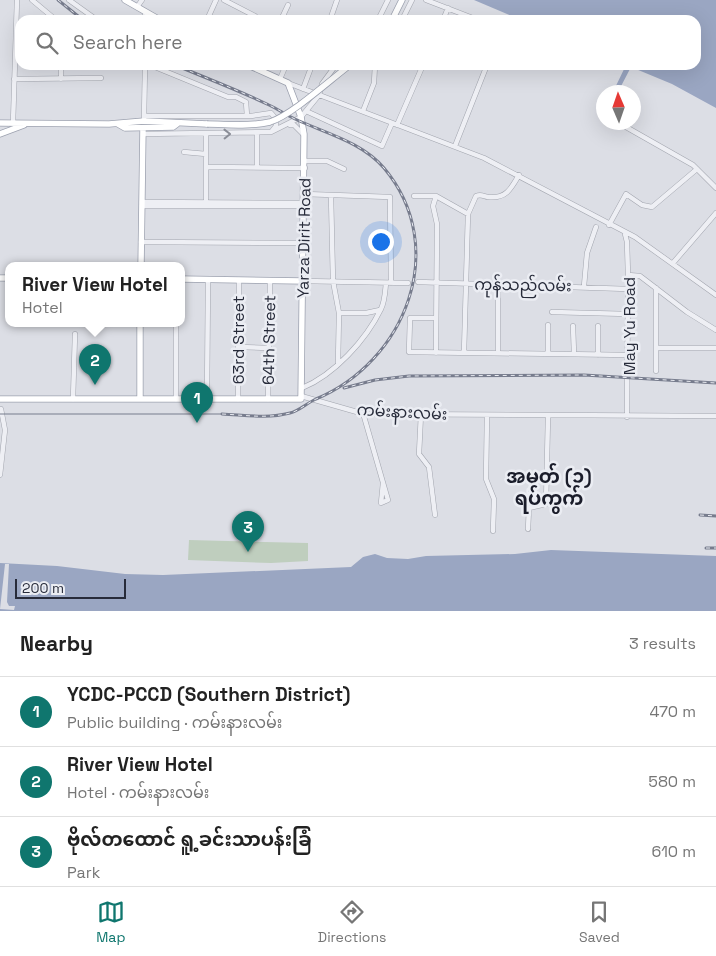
<!DOCTYPE html>
<html lang="en">
<head>
<meta charset="utf-8">
<style>
	body { margin:0; font-family:"Space Grotesk","Noto Sans Myanmar",sans-serif; background:#f2f2f2; color:#222 }
	.compass { position:absolute; left:596px; top:85px; width:45px; height:45px; border-radius:50%; background:#fff; box-shadow:0 5px 20px #0002; rotate:358deg }
	.scale { position:absolute; left:15px; bottom:12px; width:111px; box-sizing:border-box; padding-left:5px; border:2px solid #272b3a; border-top:0; font-size:14px; line-height:18px; white-space:nowrap; color:#272b3a; -webkit-text-stroke:4px #ebedf3; paint-order:stroke }
	.you { position:absolute; left:380px; top:241px; width:18px; height:18px; margin:-12px; border:4px solid #fff; border-radius:50%; background:#1a73e8; box-shadow:0 0 0 8px #1a73e833 }
	.badge { display:grid; place-items:center; width:32px; height:32px; border-radius:50%; background:#0f766e; color:#fff; font-size:16px; font-weight:700 }
	.pin { position:absolute; translate:-50% -41px; filter:drop-shadow(0 1px 2px #0008) }
	.pin::after { content:''; position:absolute; top:26px; width:18px; height:15px; background:inherit; clip-path:polygon(0 0,100% 0,50% 100%) }
	.popup { position:absolute; left:5px; top:262px; width:180px; height:65px; box-sizing:border-box; display:grid; place-content:center; border-radius:10px; background:#fff; filter:drop-shadow(0 1px 4px #0005); font-size:16px; white-space:nowrap; color:#767676 }
	.popup b { font-size:19px; color:#222 }
	.popup::after { content:''; position:absolute; left:50%; top:100%; margin-left:-10px; border:10px solid transparent; border-top-color:#fff }
	.list { margin:0; padding:0; list-style:none }
	h2 { display:flex; justify-content:space-between; align-items:center; height:65px; margin:0; padding:0 20px; font-size:21px }
	h2 small { font-size:16px; font-weight:400; color:#767676 }
	.list li { display:grid; grid-template-columns:32px 1fr auto; gap:15px; align-items:center; box-sizing:border-box; height:70px; padding:0 20px; border-top:1px solid #e0e0e0 }
	.list b { display:block; font-size:19px; white-space:nowrap }
	.list p { margin:0; font-size:16px; white-space:nowrap; color:#767676 }
	.list em { font-size:16px; font-style:normal; color:#767676 }
	.icon { flex:none; width:28px; height:28px; fill:none; stroke:currentColor; stroke-width:2; stroke-linecap:round; stroke-linejoin:round }
	.map { position:relative; flex:none; width:716px; height:611px; overflow:hidden }
	.search { position:absolute; background:#fff; box-shadow:0 5px 20px #0002; left:15px; right:15px; top:15px; height:55px; display:flex; align-items:center; gap:12px; box-sizing:border-box; padding:0 18px; border-radius:15px; color:#767676; font-size:19px }
	.sheet { height:275px; background:#fff }
	nav { display:flex; justify-content:space-around; align-items:center; box-sizing:border-box; height:70px; border-top:1px solid #e0e0e0; background:#fff; font-size:14px; color:#767676 }
	nav a { display:grid; justify-items:center; gap:2px }
	nav .on { color:#0f766e }
	.map>svg:first-child { display:block }
</style>
</head>
<body>
<div class="map">
<svg width="716" height="611" viewBox="0 0 716 611">
	<rect width="100%" height="100%" fill="#dcdee5"/>
	<path fill="#bfcebe" d="M189,540L308,543V561L271,563L188,560Z"/>
	<path fill="#9aa6c2" d="M474,0H716V108L672,84L631,67L618,92H613L626,65H696V20H521Z
		M551,550L716,556V611H0V563L57,566L125,574L163,575L351,567L363,557L375,554L387,558L408,559L426,556L515,554Z"/>
	<path fill="#dcdee5" d="M5,564H9L7,602L9,606H15L14,610L0,609Z"/>
	<g fill="none" stroke-linecap="round" stroke-linejoin="round">
		<g stroke="#a2a5ae" stroke-width="5.5">
			<path id="minor" d="M32,0L56,20
				M69,0L97,20
				M224,0L255,16
				M426,0L478,20
				M137,7L142,0
				M143,20L146,13
				M207,20L216,0
				M281,20L288,5
				M330,20L337,0
				M378,20L388,0
				M402,20L412,0
				M443,20L448,8
				M61,65V79
				M150,65L228,97H236L246,102L247,116
				M14,79L101,78
				M280,79L286,65
				M288,83L484,158L635,237L716,295
				M303,89L312,65
				M306,111L382,146L392,123
				M363,111L374,83L375,65
				M144,116H251L271,113L276,119V126L272,131
				M144,119L145,65
				M13,123L17,0
				M290,125H294L303,134
				M397,125L423,65
				M626,127L693,165L716,188
				M257,133V167
				M143,134L271,132L301,117L319,95L322,84L336,65
				M206,134V167
				M455,146L487,65
				M184,152L206,154
				M304,161H327L344,169
				M304,194L390,197L391,283
				M331,196L333,281L339,313L338,363
				M414,196H436L468,214
				M142,202L304,203
				M206,205V167L305,168
				M142,206H304
				M609,225L626,194L642,205L652,207L697,169
				M625,234L627,242L628,275L627,417
				M141,242L303,243
				M673,263L716,213
				M628,275L640,276L687,312L716,330
				M303,281L408,283
				M418,282L628,289
				M584,286L587,253L596,227
				M656,288V371
				M552,312L628,314
				M339,313H366L380,310
				M436,318H410L409,352L629,355
				M573,326L574,354
				M598,326V355
				M238,347L269,348
				M656,348H716
				M436,353L437,224L433,206L436,196
				M464,353L468,214L476,196C481,194 483,196 488,197C506,199 511,189 519,175
				M498,353V284
				M548,354V325
				M302,388C334,375 366,340 381,309C385,301 385,292 386,283
				M301,396L357,412L372,414L716,416
				M73,399L75,334
				M176,399V324
				M207,399L208,280
				M238,399L239,280
				M268,399L270,281
				M363,413L388,500L381,503L383,483
				M421,414L419,454L429,467L435,515
				M487,415L486,479L494,499L493,531
				M0,475L5,430L1,409
				M528,529L529,508L546,504L548,417"/>
		</g>
		<g stroke="#9ca1af" stroke-width="7">
			<path id="major" d="M125,0L160,20
				M392,20L402,0
				M0,123L109,124L144,121L207,124
				M118,124L125,128L173,127L177,124
				M0,134L24,125
				M141,266L143,128
				M0,278H9
				M181,279L303,281
				M0,399H301L304,134L301,117L288,83L248,65
				M140,399V324"/>
		</g>
		<use href="#minor" stroke="#eeeff4" stroke-width="4.5"/>
		<use href="#major" stroke="#fff" stroke-width="5.5"/>
		<path stroke="#777c8d" stroke-width="1" d="M0,414H222"/>
		<g stroke="#777c8d" stroke-width="3">
			<path id="rail" d="M58,0L83,20
				M175,65C206,78 238,90 269,105C278,109 286,115 295,119C325,133 362,142 384,168C451,248 405,362 316,399C307,403 299,411 290,413C267,419 245,415 222,414
				M344,388L375,380L409,376L584,375L716,383
				M700,515L716,516
				M706,548H716"/>
		</g>
		<use href="#rail" stroke="#ebedf3" stroke-width="1" stroke-dasharray="4" stroke-linecap="butt"/>
		<g stroke="#9ca1af" stroke-width="7" stroke-linecap="butt">
			<path id="major-bridge" d="M207,124C227,124 250,127 270,122C292,115 330,80 350,65"/>
		</g>
		<use href="#major-bridge" stroke="#fff" stroke-width="5.5"/>
	</g>
	<defs><path id="oneway-chevron" d="M-2-3.5L2.5 0L-2 3.5" fill="none" stroke-width="1.6" stroke-linecap="round" stroke-linejoin="round" transform="scale(1.25)"/></defs>
	<use stroke="#8a8d97" href="#oneway-chevron" transform="translate(227 134) rotate(-1)"/>
	<g text-anchor="middle" dominant-baseline="central" stroke-width="5" stroke-linejoin="round" paint-order="stroke">
		<g font-size="16" fill="#272b3a" stroke="#ebedf3">
			<text transform="translate(304 238) rotate(-89)">Yarza Dirit Road</text>
			<text transform="translate(523 285) rotate(1)">ကုန်သည်လမ်း</text>
			<text transform="translate(629 326) rotate(-90)">May Yu Road</text>
			<text transform="translate(238 340) rotate(-90)">63rd Street</text>
			<text transform="translate(269 340) rotate(-89)">64th Street</text>
			<text transform="translate(402 412) rotate(3)">ကမ်းနားလမ်း</text>
		</g>
		<g font-size="19" font-weight="bold" fill="#1a1c2a" stroke="#ebedf3">
			<text x="549" y="476">အမှတ် (၁)<tspan x="549" dy="22">ရပ်ကွက်</tspan></text>
		</g>
	</g>
</svg>
<svg class="compass" viewBox="-18 -18 36 36"><path d="M0-13l5 13h-10z" fill="#e53935"/><path d="M0 13l5-13h-10z" fill="#767676"/></svg>
<div class="scale">200 m</div>
<div class="you"></div>
<div class="pin badge" style="left:197px;top:423px">1</div>
<div class="pin badge" style="left:95px;top:385px">2</div>
<div class="popup"><b>River View Hotel</b>Hotel</div>
<div class="pin badge" style="left:248px;top:552px">3</div>
<div class="search"><svg class="icon" aria-label="search" viewBox="0 0 24 24"><circle cx="10" cy="10" r="6"/><path d="M15 15l6 6"/></svg>Search here</div>
</div>
<section class="sheet">
<h2>Nearby<small>3 results</small></h2>
<ul class="list">
<li><span class="badge">1</span><div><b>YCDC-PCCD (Southern District)</b><p>Public building · ကမ်းနားလမ်း</p></div><em>470 m</em></li>
<li><span class="badge">2</span><div><b>River View Hotel</b><p>Hotel · ကမ်းနားလမ်း</p></div><em>580 m</em></li>
<li><span class="badge">3</span><div><b>ဗိုလ်တထောင် ရူ့ခင်းသာပန်းခြံ</b><p>Park</p></div><em>610 m</em></li>
</ul>
</section>
<nav>
<a class="on"><svg class="icon" aria-label="map" viewBox="0 0 24 24"><path d="M3 6l6-2 6 2 6-2v14l-6 2-6-2-6 2zM9 4v14M15 6v14"/></svg>Map</a>
<a><svg class="icon" aria-label="directions" viewBox="0 0 24 24"><path d="M12 3l9 9-9 9-9-9zM9 14v-3h6M13 9l2 2-2 2"/></svg>Directions</a>
<a><svg class="icon" aria-label="saved" viewBox="0 0 24 24"><path d="M7 4h10v16l-5-4-5 4z"/></svg>Saved</a>
</nav>
</body>
</html>
